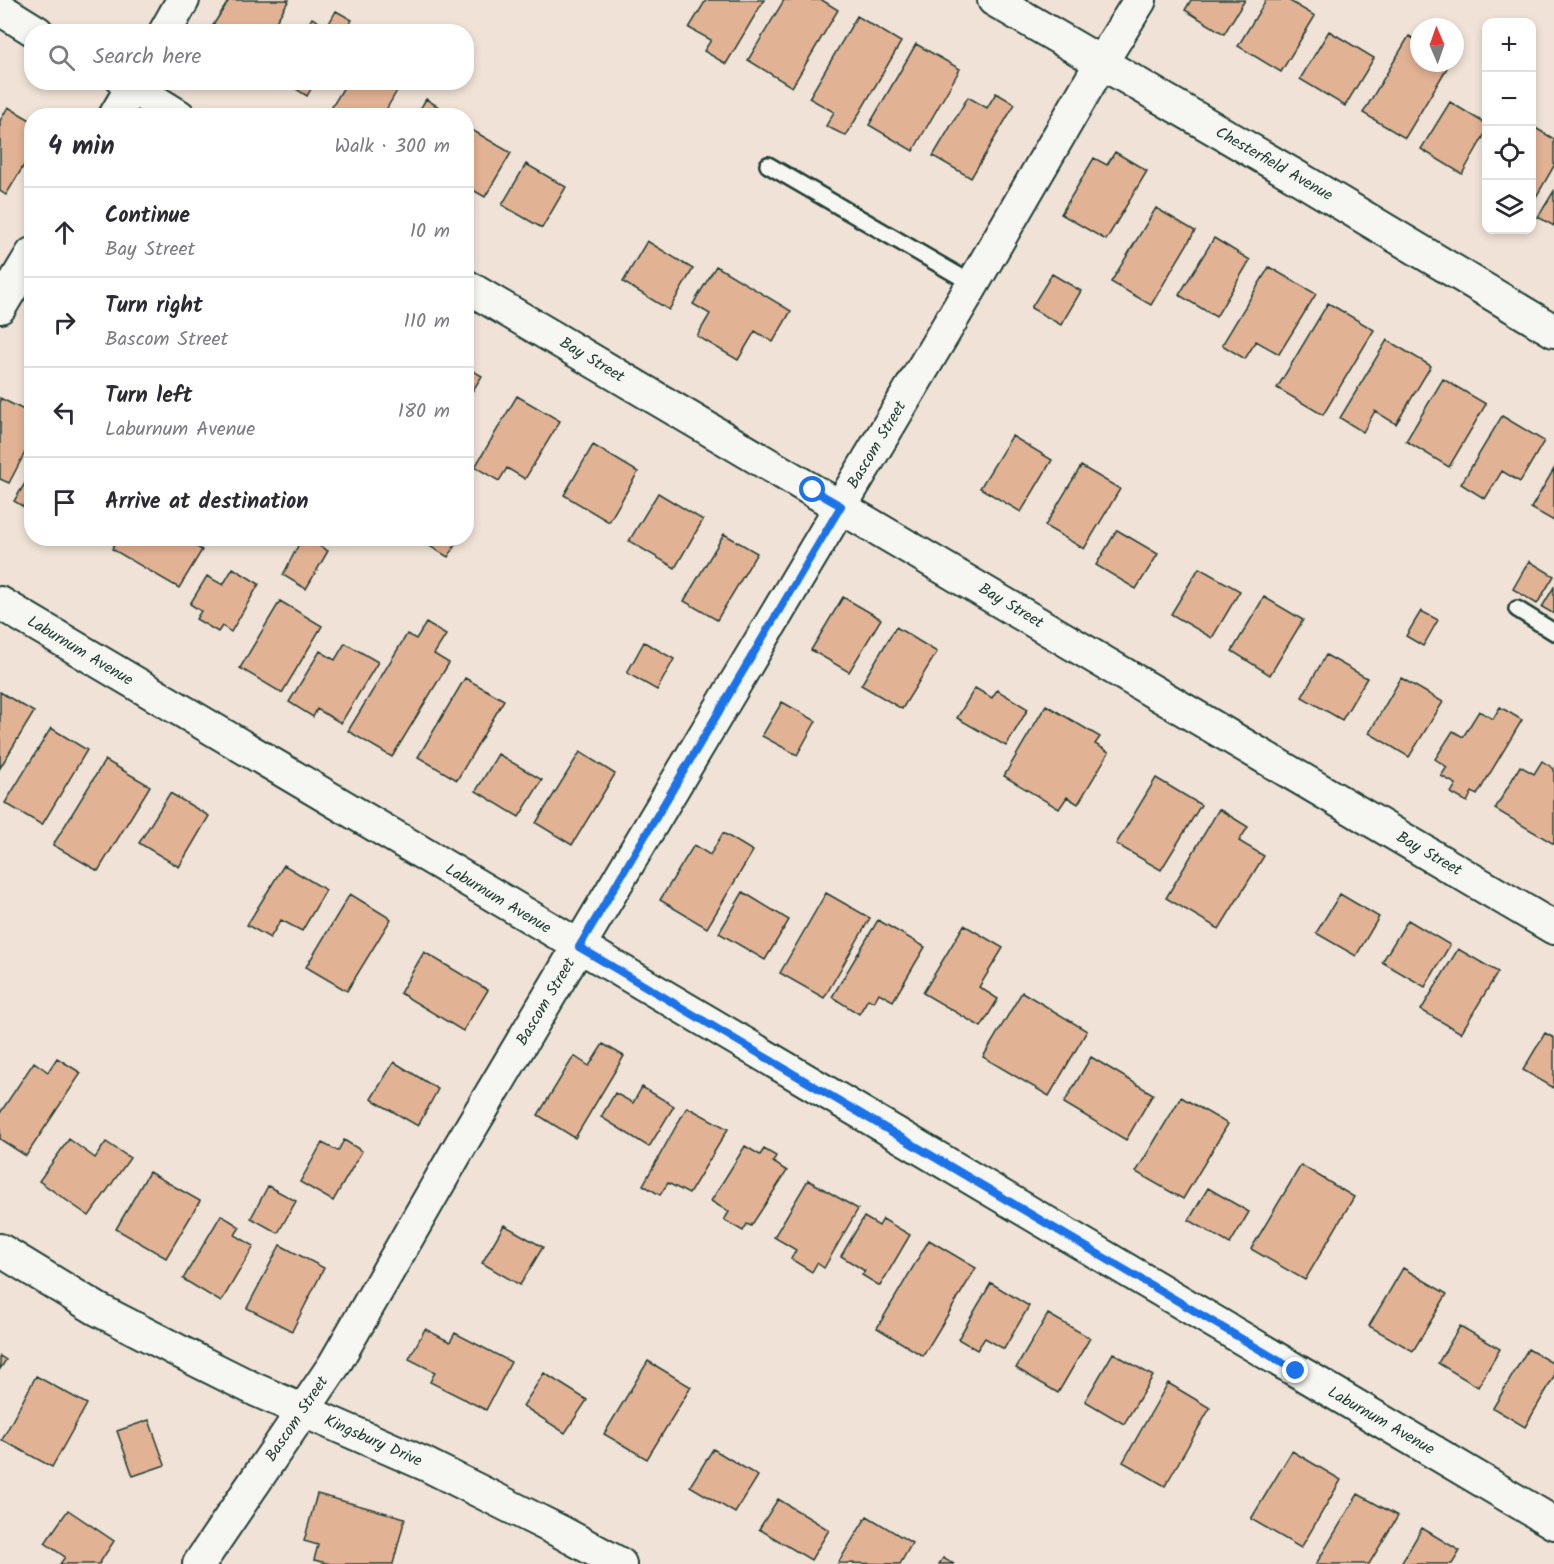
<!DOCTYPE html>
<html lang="en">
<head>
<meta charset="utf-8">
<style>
	body { margin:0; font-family:Kalam,sans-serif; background:#f2f2f3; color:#2b2b33 }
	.controls { position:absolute; right:18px; top:18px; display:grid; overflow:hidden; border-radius:12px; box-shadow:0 3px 9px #0003 }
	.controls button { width:54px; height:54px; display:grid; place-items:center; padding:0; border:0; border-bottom:2px solid #e1e1e2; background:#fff; color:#2b2b33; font:30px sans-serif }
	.compass { position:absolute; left:1410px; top:18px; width:54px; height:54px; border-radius:50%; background:#fff; box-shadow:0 3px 9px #0003; rotate:358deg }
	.stop { position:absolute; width:18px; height:18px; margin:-14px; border:4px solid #1a73e8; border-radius:50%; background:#fff }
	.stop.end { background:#1a73e8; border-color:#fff; box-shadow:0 2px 6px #0008 }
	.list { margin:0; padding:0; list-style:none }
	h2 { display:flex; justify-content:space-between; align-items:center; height:78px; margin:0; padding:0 24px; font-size:26px }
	h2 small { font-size:20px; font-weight:400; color:#7c7c81 }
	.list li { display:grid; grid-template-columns:39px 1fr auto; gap:18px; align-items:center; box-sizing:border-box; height:90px; padding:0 24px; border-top:2px solid #e1e1e2 }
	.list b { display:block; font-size:22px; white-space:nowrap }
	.list p { margin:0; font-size:20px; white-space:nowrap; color:#7c7c81 }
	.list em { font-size:20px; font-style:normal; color:#7c7c81 }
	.icon { flex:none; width:33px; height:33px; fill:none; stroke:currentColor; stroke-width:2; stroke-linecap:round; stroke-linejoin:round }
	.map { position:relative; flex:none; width:1554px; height:1564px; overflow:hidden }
	.search { position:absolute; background:#fff; box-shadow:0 3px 9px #0003; left:24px; top:24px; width:450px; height:66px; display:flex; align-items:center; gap:15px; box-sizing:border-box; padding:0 21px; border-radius:24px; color:#7c7c81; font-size:22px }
	.panel { position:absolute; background:#fff; box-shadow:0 3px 9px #0003; left:24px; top:108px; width:450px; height:438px; border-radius:24px }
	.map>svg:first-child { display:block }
</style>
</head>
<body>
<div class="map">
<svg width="1554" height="1564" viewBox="0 0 1554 1564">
	<rect width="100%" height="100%" fill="#f0e2d6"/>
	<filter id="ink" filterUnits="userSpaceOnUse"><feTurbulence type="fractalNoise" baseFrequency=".0167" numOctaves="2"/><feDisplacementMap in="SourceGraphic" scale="12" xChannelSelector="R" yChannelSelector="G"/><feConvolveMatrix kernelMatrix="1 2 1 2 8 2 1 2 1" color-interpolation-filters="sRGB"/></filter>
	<g filter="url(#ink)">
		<path fill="#e2b294" stroke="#1f3d34" stroke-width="1.5" d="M229,0H289L270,32H212L210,30Z
			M706,0H764L726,64L704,51L711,40L689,28Z
			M784,0H822L838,10L792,87L748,60Z
			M1191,0H1245L1224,34L1185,10Z
			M1266,0H1288L1315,16L1281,72L1238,46Z
			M336,11L352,20L345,32H304L312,18L327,27Z
			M857,16L901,42L846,136L826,126L834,112L809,98Z
			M1329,31L1374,58L1345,106L1300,79Z
			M1409,36L1419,42V63H1450L1405,138L1363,113Z
			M916,44L960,69L913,151L869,125Z
			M285,82H315L307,96Z
			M347,82H402L383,115L380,113L378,116L327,115Z
			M996,93L1015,104L971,178L933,156L968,97L987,108Z
			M426,99L453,116H416Z
			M1450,102L1486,124V132L1462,174L1421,149Z
			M8,107L32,121V152L6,195L0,191V121Z
			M1532,126L1554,139V166L1532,204Z
			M472,130L511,153L485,197L466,186V139Z
			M1115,152L1147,171L1106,240L1061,214L1094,158L1107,165Z
			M526,164L566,187L542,228L502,205Z
			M1554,191V226L1538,217Z
			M1156,208L1195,231L1151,305L1111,282Z
			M1214,238L1250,260L1216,317L1179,295Z
			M647,241L693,269L669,310L623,282Z
			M716,266L791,311L773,342L755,331L738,360L697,336L710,314L693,304Z
			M1269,267L1316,294L1279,354L1256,341L1245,359L1222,345Z
			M1052,274L1081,291L1061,325L1031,308Z
			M1328,303L1374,330L1323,415L1277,388Z
			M1387,340L1431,366L1396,424L1375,411L1363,432L1340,418Z
			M466,367L482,376L466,401Z
			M1443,379L1486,404L1449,467L1406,441Z
			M517,396L560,421L525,479L507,468L499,481L475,467Z
			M0,398L32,414V439L9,483L0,479Z
			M1502,416L1544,441L1520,482L1502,471L1485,499L1461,484Z
			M1012,436L1052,460L1021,512L980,488Z
			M593,445L638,472L609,522L564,495Z
			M1081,466L1120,489L1084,549L1045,526Z
			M1554,469V521L1531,508Z
			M32,472V512L14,501Z
			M658,493L703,520L675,568L629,541Z
			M1117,530L1158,554L1136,589L1096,565Z
			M724,534L757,553L717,620L684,601Z
			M118,538H182L202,550L179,588L112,549Z
			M302,538H306L328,551L306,589L283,575Z
			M416,538H459L448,557Z
			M1529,561L1554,576L1537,604L1513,589Z
			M233,568L259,584L231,632L222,626L218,632L196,619L201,611L190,604L207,576L223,585Z
			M1199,568L1240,591L1212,638L1171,614Z
			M1554,587V614L1542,607Z
			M843,597L881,619L849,672L811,650Z
			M1264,597L1303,620L1270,675L1232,651Z
			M280,601L322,626L282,693L240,668Z
			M1421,611L1438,620L1423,646L1406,636Z
			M426,623L446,635L434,654L449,663L392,757L348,731L407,634L416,639Z
			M896,627L937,652L902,709L861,685Z
			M644,642L674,659L657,690L627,673Z
			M345,643L378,662L341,723L317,709L313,717L289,702L320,651L335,660Z
			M1326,655L1367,678L1342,720L1302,697Z
			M465,678L504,700L457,780L418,757Z
			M1401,678L1443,702L1409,757L1369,733Z
			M975,688L992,698L997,690L1028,709L1006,746L957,718Z
			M0,692L34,712L0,768Z
			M782,702L816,721L797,755L762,736Z
			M1046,705L1100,737L1095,744L1109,752L1078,804L1067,797L1059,809L1004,776Z
			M1500,707L1522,720L1477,795L1472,792L1467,802L1451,793L1456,784L1441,776L1447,767L1435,759L1453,731L1463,737L1479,711L1493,719Z
			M51,728L87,750L42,825L5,803Z
			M580,752L615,774L572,845L536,823Z
			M498,754L542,780L519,817L476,791Z
			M105,760L150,786L98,871L53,845Z
			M1542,761L1554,769V844L1495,809L1520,766L1534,774Z
			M1156,778L1201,805L1161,870L1116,844Z
			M170,793L209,816L179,867L139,843Z
			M1219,809L1248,827L1239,841L1264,856L1219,929L1166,898Z
			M723,833L753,851L707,928L660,900L694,845L710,855Z
			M284,865L326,890L302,931L281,920L270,938L247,925Z
			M743,892L789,920L765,960L719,933Z
			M826,893L870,918L824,998L780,973Z
			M350,894L391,919L347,991L306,967Z
			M1340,894L1379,917L1356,956L1316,933Z
			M878,920L925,947L893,1001L879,993L874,1002L868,999L859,1014L832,997Z
			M1408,920L1450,945L1425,987L1382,962Z
			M964,925L1003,948L979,987L998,999L981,1027L923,993Z
			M1458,949L1498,972L1461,1033L1421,1010Z
			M424,952L488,990L463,1031L400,993Z
			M1022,992L1087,1031L1049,1096L983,1057Z
			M1545,1033L1554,1038V1088L1523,1070Z
			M603,1044L624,1056L575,1138L538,1115L574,1056L589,1066Z
			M1091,1057L1153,1094L1126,1140L1064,1103Z
			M57,1058L81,1073L26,1156L0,1139V1113L34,1062L48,1072Z
			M394,1062L438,1089L418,1126L371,1099Z
			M642,1087L674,1106L649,1147L601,1117L615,1093L633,1103Z
			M1181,1097L1228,1124L1183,1199L1136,1172Z
			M687,1107L728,1129L689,1194L668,1183L660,1195L643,1185Z
			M69,1139L95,1158L106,1142L130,1158L89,1216L39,1181Z
			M344,1140L362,1151L333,1201L300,1182L322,1143L338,1151Z
			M745,1146L760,1155L764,1149L776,1156L773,1162L787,1171L751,1226L747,1224L743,1231L724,1220L729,1212L711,1201Z
			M1301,1165L1354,1197L1305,1280L1251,1249Z
			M149,1172L200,1201L166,1258L116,1229Z
			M808,1180L858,1209L824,1268L817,1263L812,1272L791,1259L796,1250L774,1237Z
			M268,1186L296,1201L278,1233L251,1218Z
			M1208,1188L1249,1212L1230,1244L1189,1220Z
			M221,1215L240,1227L235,1235L254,1246L221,1302L183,1279Z
			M864,1217L879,1226L883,1219L910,1235L880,1286L862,1275L865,1271L841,1256Z
			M504,1225L543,1247L520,1285L482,1263Z
			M929,1240L976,1268L923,1356L877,1328Z
			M280,1245L324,1268L292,1331L247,1308Z
			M1403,1268L1447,1294L1413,1351L1369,1326Z
			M991,1283L1029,1306L1004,1349L985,1338L977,1350L958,1339Z
			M1048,1314L1090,1338L1058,1393L1016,1368Z
			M1460,1326L1500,1349L1478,1387L1438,1363Z
			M425,1329L450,1342L455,1333L511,1362L486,1410L430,1382L435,1372L409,1359Z
			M1528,1349L1554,1364V1377L1525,1427L1493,1408Z
			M1113,1353L1153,1376L1124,1424L1085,1401Z
			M0,1356L6,1360L0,1369Z
			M648,1361L691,1387L647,1459L604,1434Z
			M544,1373L587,1400L565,1433L523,1406Z
			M36,1376L87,1404L52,1467L2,1440Z
			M1168,1383L1210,1408L1165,1486L1123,1462Z
			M149,1420L165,1465L133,1476L117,1431Z
			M713,1449L758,1476L735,1513L690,1486Z
			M1292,1451L1341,1480L1301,1548L1251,1519Z
			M317,1494L405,1518L393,1564H331L314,1560L318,1545L304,1541Z
			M1358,1494L1398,1516L1369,1564H1316Z
			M778,1499L829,1530L811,1560L759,1529Z
			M68,1510L114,1541L99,1564H60L65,1557L45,1543Z
			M867,1516L912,1543L900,1564L838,1563Z
			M1422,1528L1460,1551L1452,1564H1401Z
			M943,1558L954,1564H939Z"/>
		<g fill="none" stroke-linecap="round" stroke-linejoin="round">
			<g stroke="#1f3d34" stroke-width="20">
				<path id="lane" d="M768,165L973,284
					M1517,609L1554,632"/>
			</g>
			<g stroke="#1f3d34" stroke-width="36">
				<path id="street" d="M994,0L1302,180L1554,331
					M0,9L37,32
					M165,32L183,0
					M124,82L179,116
					M115,116L135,82
					M466,286L1554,928
					M0,307L32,254
					M0,603L1554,1523
					M0,1250L97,1309L198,1361L256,1390L425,1464L561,1532L620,1564
					M199,1564L334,1365L460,1146L967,294L1101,63L1140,0"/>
			</g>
			<use href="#lane" stroke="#f6f6f2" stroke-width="15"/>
			<use href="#street" stroke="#f6f6f2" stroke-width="32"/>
		</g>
	</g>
	<g fill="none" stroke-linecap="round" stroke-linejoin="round" filter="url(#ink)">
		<path stroke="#1a73e8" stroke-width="8" d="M813,490L841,506L579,947L1296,1371"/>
	</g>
	<g text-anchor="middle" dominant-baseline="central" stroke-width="6" stroke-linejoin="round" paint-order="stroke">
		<g font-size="16" fill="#1f3d34" stroke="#f6f6f2">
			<text transform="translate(1274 164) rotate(30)">Chesterfield Avenue</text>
			<text transform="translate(592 360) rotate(31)">Bay Street</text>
			<text transform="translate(877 445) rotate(-59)">Bascom Street</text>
			<text transform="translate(1011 606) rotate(31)">Bay Street</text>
			<text transform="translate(80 651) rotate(31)">Laburnum Avenue</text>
			<text transform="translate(1429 854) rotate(30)">Bay Street</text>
			<text transform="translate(498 899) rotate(31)">Laburnum Avenue</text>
			<text transform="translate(546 1002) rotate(-59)">Bascom Street</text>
			<text transform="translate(297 1419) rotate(-56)">Bascom Street</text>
			<text transform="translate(1381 1421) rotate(30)">Laburnum Avenue</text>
			<text transform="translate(373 1441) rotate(24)">Kingsbury Drive</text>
		</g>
	</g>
</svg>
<div class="controls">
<button>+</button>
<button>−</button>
<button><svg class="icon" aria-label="locate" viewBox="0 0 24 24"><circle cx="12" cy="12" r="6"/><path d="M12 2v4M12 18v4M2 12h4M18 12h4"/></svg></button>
<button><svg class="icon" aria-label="layers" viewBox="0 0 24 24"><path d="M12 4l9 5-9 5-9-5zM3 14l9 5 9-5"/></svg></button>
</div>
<svg class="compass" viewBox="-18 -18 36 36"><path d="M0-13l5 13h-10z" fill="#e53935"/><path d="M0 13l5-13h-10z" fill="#7c7c81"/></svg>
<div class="stop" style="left:813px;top:490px"></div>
<div class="stop end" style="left:1296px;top:1371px"></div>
<div class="search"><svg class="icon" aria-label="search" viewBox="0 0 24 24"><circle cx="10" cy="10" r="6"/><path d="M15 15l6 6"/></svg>Search here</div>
<section class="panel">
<h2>4 min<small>Walk · 300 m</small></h2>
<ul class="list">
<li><svg class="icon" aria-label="ahead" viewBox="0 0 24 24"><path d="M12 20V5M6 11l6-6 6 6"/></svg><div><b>Continue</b><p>Bay Street</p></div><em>10 m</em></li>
<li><svg class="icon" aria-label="right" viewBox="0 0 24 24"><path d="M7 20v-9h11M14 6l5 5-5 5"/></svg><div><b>Turn right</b><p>Bascom Street</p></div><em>110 m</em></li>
<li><svg class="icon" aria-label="left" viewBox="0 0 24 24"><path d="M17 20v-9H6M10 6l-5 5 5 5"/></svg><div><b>Turn left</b><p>Laburnum Avenue</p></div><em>180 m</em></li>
<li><svg class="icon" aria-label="arrive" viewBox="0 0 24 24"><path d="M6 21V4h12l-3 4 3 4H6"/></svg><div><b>Arrive at destination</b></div></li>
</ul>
</section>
</div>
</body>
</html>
